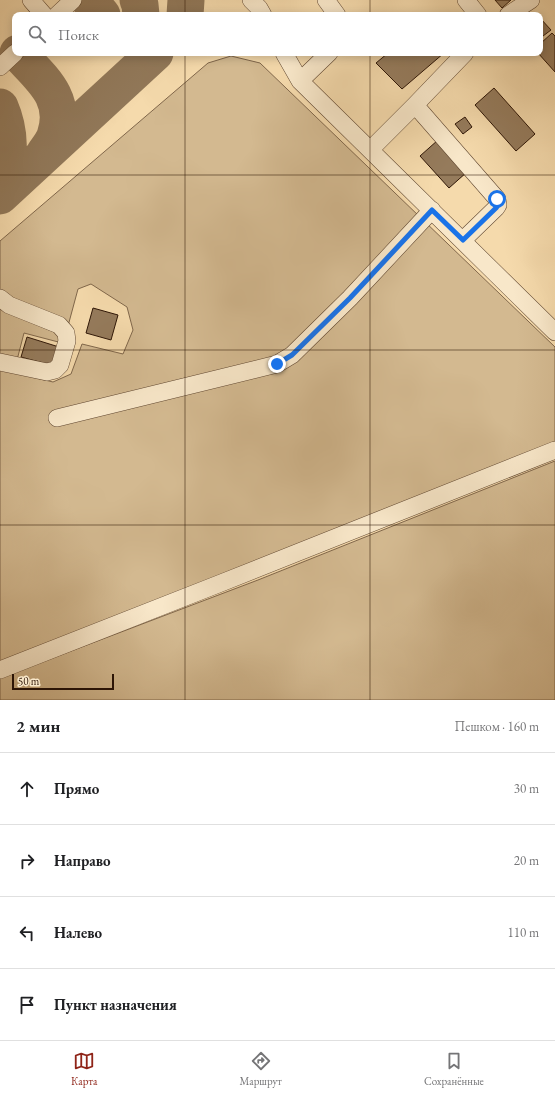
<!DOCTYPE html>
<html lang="ru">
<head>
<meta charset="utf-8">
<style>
	body { margin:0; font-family:"EB Garamond",serif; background:#f6f6f6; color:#202124 }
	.scale { position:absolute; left:12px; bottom:10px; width:102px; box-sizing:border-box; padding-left:4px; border:2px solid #2d1506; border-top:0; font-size:11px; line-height:14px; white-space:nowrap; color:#2d1506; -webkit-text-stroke:3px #f8e7c9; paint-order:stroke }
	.stop { position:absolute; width:12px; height:12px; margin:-9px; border:3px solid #1a73e8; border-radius:50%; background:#fff }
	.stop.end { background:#1a73e8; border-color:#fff; box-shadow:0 1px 4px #0008 }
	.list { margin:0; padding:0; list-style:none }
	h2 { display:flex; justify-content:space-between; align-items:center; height:52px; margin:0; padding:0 16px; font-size:17px }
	h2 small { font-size:13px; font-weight:400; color:#757577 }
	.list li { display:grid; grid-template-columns:26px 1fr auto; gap:12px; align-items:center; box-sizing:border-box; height:72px; padding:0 16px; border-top:1px solid #e0e0e0 }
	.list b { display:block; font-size:15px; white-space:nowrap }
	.list em { font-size:13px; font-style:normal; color:#757577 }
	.icon { flex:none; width:22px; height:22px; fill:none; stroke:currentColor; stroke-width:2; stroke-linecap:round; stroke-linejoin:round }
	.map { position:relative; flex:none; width:555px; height:700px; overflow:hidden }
	.search { position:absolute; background:#fff; box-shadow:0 2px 10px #0003; left:12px; right:12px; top:12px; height:44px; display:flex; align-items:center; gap:10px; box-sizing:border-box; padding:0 14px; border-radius:8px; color:#757577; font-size:15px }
	.sheet { height:340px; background:#fff }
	nav { display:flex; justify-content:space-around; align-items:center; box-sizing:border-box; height:56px; border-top:1px solid #e0e0e0; background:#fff; font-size:11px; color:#757577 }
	nav a { display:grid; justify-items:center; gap:2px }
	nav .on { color:#8f2418 }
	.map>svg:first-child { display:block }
</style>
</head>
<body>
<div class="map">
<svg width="555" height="700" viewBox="0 0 555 700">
	<rect width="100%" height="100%" fill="#f5daac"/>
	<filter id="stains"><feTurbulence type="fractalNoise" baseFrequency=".005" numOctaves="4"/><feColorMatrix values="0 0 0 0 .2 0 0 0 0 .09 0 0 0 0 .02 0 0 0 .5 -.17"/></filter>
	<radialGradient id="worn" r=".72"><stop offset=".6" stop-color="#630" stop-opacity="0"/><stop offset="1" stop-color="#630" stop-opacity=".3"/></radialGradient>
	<path fill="#d3b990" stroke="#80674b" d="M231,56L260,63L555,347V442L0,664V369L53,382L71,374L82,344L123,354L133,330L127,307L91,284L78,289L68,326L0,292V241L208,63Z
		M0,306L9,313L61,335L66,344L24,333L17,360L0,357Z
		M555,461V700H0V678L258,580Z"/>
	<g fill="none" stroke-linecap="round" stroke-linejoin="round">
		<path stroke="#917859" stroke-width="37" d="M89,0L102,15
			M138,0L140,5L141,15
			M185,15L186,0
			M18,53C41,78 68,98 55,136C53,142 48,148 44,154
			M0,107C10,130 12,159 0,182
			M0,196L155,53"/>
	</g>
	<path fill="#957b5c" stroke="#2d1506" d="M495,0H511L502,8Z
		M540,18L551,30L543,36L540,33Z
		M552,33L555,36V72L538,53H540V44Z
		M388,53H444L402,89L376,63Z
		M494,88L535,134L516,151L475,105Z
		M465,117L472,127L463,134L455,124Z
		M438,140L467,172L449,188L420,156Z
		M93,308L118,315L111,340L86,333Z
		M27,337L59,347L54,366L21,357Z"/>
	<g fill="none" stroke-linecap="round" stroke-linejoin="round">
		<g stroke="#5f4630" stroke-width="18">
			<path id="minor" d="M31,0L44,15
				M251,0L259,8L263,15
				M326,0L337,15
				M466,0L478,15
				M57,15L73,0
				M508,15L531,0
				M284,53L300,81L555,332
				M0,67L15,53
				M300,81L329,53
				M415,105L497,199L498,205L496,208L463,240
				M370,150L415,105L465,53
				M0,298L9,305L59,325L66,333L67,341L60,365L55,370L47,372L0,362
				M57,418L277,364L292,355L350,298L432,210
				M0,670L216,585L555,450"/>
		</g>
		<use href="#minor" stroke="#f8e7c9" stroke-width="17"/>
	</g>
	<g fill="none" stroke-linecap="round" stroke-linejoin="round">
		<path stroke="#1a73e8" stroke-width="5" d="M277,364L292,355L350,298L432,210L463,240L496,208L498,205L497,199"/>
	</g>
	<path fill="none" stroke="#2d1506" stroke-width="1" stroke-opacity="0.55" d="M185,0V15M370,0V15M185,53V700M370,53V700M0,175H555M0,350H555M0,525H555"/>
	<rect width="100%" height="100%" filter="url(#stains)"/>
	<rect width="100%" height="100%" fill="url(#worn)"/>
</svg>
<div class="scale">50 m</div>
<div class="stop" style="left:497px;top:199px"></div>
<div class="stop end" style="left:277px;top:364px"></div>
<div class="search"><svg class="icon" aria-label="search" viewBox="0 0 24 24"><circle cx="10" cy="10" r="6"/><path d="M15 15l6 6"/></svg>Поиск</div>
</div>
<section class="sheet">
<h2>2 мин<small>Пешком · 160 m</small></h2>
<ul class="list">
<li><svg class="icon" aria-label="ahead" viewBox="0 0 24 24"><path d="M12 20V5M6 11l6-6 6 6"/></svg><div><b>Прямо</b></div><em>30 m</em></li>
<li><svg class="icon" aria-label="right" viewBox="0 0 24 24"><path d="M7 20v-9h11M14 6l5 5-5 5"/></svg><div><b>Направо</b></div><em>20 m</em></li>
<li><svg class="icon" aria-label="left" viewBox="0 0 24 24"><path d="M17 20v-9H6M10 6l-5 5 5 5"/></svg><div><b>Налево</b></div><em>110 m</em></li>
<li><svg class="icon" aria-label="arrive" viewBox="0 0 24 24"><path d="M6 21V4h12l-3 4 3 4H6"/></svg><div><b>Пункт назначения</b></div></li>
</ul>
</section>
<nav>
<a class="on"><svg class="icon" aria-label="map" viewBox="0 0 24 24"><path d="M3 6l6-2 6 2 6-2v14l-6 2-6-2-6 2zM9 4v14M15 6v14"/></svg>Карта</a>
<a><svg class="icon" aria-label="directions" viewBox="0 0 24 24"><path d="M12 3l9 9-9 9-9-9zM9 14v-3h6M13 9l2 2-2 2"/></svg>Маршрут</a>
<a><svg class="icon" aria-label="saved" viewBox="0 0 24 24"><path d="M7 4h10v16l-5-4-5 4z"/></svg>Сохранённые</a>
</nav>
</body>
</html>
